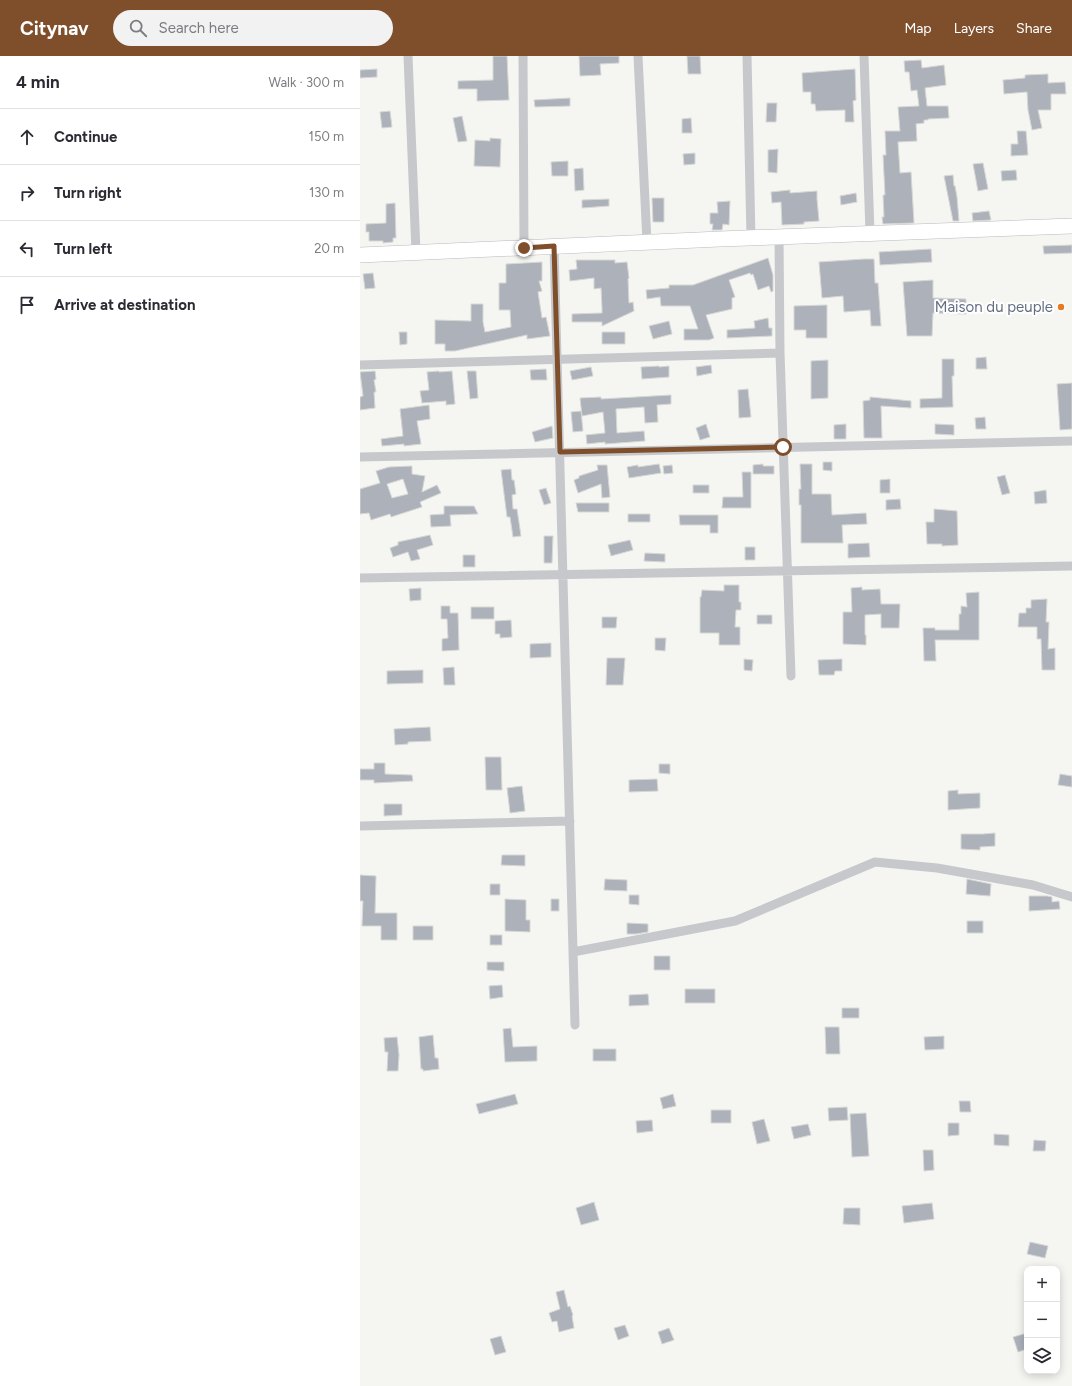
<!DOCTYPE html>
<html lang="en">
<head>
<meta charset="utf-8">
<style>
	body { margin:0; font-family:Figtree,sans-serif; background:#f2f2f3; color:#2b2b33 }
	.controls { position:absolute; right:12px; bottom:12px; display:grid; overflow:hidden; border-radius:8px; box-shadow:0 2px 10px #0003 }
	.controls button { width:36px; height:36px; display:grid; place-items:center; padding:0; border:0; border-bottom:1px solid #e1e1e2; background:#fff; color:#2b2b33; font:20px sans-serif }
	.stop { position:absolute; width:12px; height:12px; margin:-9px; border:3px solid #7f4f2c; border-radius:50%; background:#fff }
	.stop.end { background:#7f4f2c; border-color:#fff; box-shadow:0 1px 4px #0008 }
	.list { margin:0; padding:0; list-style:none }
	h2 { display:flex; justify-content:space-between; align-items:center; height:52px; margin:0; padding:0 16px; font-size:17px }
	h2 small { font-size:13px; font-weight:400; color:#7c7c81 }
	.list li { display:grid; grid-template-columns:26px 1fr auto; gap:12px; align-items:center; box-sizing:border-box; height:56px; padding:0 16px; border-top:1px solid #e1e1e2 }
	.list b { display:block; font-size:15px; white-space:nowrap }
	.list em { font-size:13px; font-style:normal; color:#7c7c81 }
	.icon { flex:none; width:22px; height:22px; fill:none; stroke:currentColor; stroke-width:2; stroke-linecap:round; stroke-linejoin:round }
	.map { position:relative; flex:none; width:712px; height:1330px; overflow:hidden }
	header { display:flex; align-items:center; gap:24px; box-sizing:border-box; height:56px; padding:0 20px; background:#7f4f2c; color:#fff }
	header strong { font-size:19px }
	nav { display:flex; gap:22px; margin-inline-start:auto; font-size:14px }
	.search { width:280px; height:36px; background:#f2f2f3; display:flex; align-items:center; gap:10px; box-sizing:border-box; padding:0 14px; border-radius:22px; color:#7c7c81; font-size:15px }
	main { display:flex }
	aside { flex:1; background:#fff }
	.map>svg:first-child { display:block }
</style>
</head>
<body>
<header>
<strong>Citynav</strong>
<div class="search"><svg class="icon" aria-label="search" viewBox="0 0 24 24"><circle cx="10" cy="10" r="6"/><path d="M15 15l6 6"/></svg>Search here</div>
<nav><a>Map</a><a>Layers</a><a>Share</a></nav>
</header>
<main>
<aside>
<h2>4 min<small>Walk · 300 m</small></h2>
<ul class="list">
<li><svg class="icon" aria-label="ahead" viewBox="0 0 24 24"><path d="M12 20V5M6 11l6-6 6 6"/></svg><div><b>Continue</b></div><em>150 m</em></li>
<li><svg class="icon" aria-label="right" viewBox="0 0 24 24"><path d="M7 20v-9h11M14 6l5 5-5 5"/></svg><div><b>Turn right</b></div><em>130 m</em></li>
<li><svg class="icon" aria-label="left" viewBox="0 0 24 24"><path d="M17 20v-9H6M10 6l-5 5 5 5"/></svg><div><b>Turn left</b></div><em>20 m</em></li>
<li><svg class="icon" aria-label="arrive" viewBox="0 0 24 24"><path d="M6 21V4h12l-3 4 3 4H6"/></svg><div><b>Arrive at destination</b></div></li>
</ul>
</aside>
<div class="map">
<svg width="712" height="1330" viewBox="0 0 712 1330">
	<rect width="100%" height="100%" fill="#f5f6f2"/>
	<path fill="#adb2ba" stroke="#d6d7d5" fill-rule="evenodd" d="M133,0H147L149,44L117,45V33H98V25L133,24Z
		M219,0H259V7L240,8L241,19L220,20Z
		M327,0H340L341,18H328Z
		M561,4L562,12L584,9L586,29L565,32L567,50H588L589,62L568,63V64H564V67L556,68L557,85L538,86L540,117L551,116L554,167L523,168L522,161H524L523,139H525L523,99H526L525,75H540L538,51L559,50L557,34L551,35L549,16H545L544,5Z
		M17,13V21L0,22V14Z
		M495,13L496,44L493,45L494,66H485V54L456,55L455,48H451V36H443L442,17Z
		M688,18V27L705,26L706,38H691V54H678L682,72L672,74L668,54L667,36L644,38L643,24L665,22V19Z
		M210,42V50L175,51L174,44Z
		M407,47H417L416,66H406Z
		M30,55L32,71L22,72L20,56Z
		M102,60L107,85L98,86L93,62Z
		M331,62L332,77H322V63Z
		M657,75H666L668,99L651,100V88H658Z
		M130,82L141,83L140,111L114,110L115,84L130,85Z
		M418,93L417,117L408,116V94Z
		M335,97V108L324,109L323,98Z
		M208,105V120H192L191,106Z
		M623,107L628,133L618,135L613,108Z
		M223,112L224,134L215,135L214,113Z
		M656,114L657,124L642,125L641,115Z
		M593,119L594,130H595L597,141L599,165H593L584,120Z
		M430,134V137L457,135V143L459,165L444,166V168L422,169L421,146L412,147L411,136Z
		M496,137L497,146L481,149L480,140Z
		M292,142H304V166H293Z
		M249,143V150L222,152V144Z
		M370,145L369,169L363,168L362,174H352L353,168H350V157H358L357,146Z
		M35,147L36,182H33V186L23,187V185H9V176H6V168L26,167V148Z
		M629,155L631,164L613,165L612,157Z
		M712,189V197L684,198L683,190Z
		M571,193L572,206L520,209L519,196Z
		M408,202L413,219V235L411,236L409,230L398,234L393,218L391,219L390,217L369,224L375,241L372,242V253L346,259L354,282L349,284H324V273H338L330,250H301L300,241L287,243L286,234L309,232V229H333Z
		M504,203H514L515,227H518L521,270H511L510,254L484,256L483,240L462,242L459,206Z
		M216,204H255V207L267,206L269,222L268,223L269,247L273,246L274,255L242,270V266H212V258L242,257V252L241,232L234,233V222L210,225L209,214L217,213Z
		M182,206V225H179L182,235L178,236L182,262L186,261L190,280L167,283V279L95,295H85V288H75V264L111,265V248H123V266L125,276L151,271L150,254H139V227H146V208Z
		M13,217L15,232L5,233L3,218Z
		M573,224V242L606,243V258L573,257L572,280H547L543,226Z
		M467,249V282H446V274H434V250Z
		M408,262L409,272H412V280L367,282V274L395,272L394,265Z
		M309,265L312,278L293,283L289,270Z
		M39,276H47V288L40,289Z
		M242,276H265V288H242Z
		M626,301L627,313H616V302Z
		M582,303H594V320H592L593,351L560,352V343L582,342Z
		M468,304V342L451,343V305Z
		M351,309L352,317L337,320L336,311Z
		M299,310V311L309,310V321L282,323L281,311Z
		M231,311L233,320L212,324L210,315Z
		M186,313L187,324H171L170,314Z
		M15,315L16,323L14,324L16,336H14L15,352L0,354V341L3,340L0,316Z
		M79,315V316L92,315L95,348L86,349V345L62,347L60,335L69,334L67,316Z
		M107,315H116L118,342L110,343Z
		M712,327V373L700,374L697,328Z
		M388,333L391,361L379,362L378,334Z
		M311,339V348L297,349L298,366L285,367L284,351L256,353L257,377L284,375L285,385L245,388V386L227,388L226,379L245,377L243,356L222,360L220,342L241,341V343Z
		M510,341L551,345V352L521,350L522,382H504L503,345L510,344Z
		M69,349L70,363L57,365L61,388L44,390V388L22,390L21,383L43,380L40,353Z
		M221,355L223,375L213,376L211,356Z
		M625,361L626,373H616L615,362Z
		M346,368L350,381L340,384L336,372Z
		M486,368V383H474V369Z
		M575,368L594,369V379L575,378Z
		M192,370L193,382L175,386L172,376Z
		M463,406H472V415L463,414Z
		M299,408L301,417L269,422L267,411L278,409V411Z
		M403,408V410H414V418H393V409Z
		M440,408H452V438H471L472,459L506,457L507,468L482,469L483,487H441V449H439V433H441Z
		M237,409H247L250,441L242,442L241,428L218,437L214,424L219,422V420L238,414Z
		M312,409L313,417L304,418L303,410Z
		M52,410V418L65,420L62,436L77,429L81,437L60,446L62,451L31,461L30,458L11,464L9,457L0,458V433L20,427L16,415L29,411ZM43,423L48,438L32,442L27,428Z
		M151,413L152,424H154L156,438L152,439L153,453H157L161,480L153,481L150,461H147L141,414Z
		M382,416H391V452H362L363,441H383Z
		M645,419L650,437L642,439L637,421Z
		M530,423V437H520V424Z
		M333,429H349V437H333Z
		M186,432L191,447L184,449L179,434Z
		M686,434L687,447L675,448L674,436Z
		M540,443L541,453L526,454V444Z
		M216,447H249V456H218Z
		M84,450H114L118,458L90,459L91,470L71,471L70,459L84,458Z
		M574,453L597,455L598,489L582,490V488H567L566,466H574Z
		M268,458H290V466H268Z
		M319,459H358V477H350V469H320Z
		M70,479L73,489L57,494L60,503L51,505L48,496L33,501L30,492L38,489V486Z
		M184,480H193L192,507H184Z
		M270,484L273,494L251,500L248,489Z
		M509,487L510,501L488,502V488Z
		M385,491H395V504H385Z
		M285,497L305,498V506L284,505Z
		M103,499H115V511H103Z
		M364,529H379V546H381V554H376L375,571H380V589H359V577H340V541H341L342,534L364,535Z
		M502,531V534L520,533L521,548H540L539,572H521V558L505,559V579H506V589L483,588V556H492L491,532Z
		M61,532V544L50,545L49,533Z
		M619,536V584H575L576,605H564L563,572H575V574H599V558H601V550L607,551L606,537Z
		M687,543L686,566H689L688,593L695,592V614H682L681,583H677V571H658L659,557H666V552H671V544Z
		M81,550H90V557H98L99,594L82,595V583L88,582L87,563H81Z
		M111,551H134V563H111Z
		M397,559H412V568H397Z
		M242,561H257L256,572H242Z
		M151,564L152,581L140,582V578H135V565Z
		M295,582H306L305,595L295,594Z
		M191,587V601L170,602V588Z
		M247,602H265L263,629H246Z
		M384,603L393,604L392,615L384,614Z
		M482,603V615H475L474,619H459L458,604Z
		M94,611L95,629H84L83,612Z
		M63,614V627L27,628V615Z
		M70,671L71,685L48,686V688L35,689L34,673Z
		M125,701H141L142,734H126Z
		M14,707H25V718L52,719L53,725L14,727V724H0V713H14Z
		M299,708H310V718L299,717Z
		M700,718L712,720V731L698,729Z
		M297,723L298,735L269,736V724Z
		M162,730L165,755L150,757L147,732Z
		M598,734V738L620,737V752L588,754V735Z
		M24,748H42V759L24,760Z
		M635,777V790L620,791V794L601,793V778H623Z
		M142,799H165V810L141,809Z
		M0,819L16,820L15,857H37V884H21V870H2L3,845H0Z
		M245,823L267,824V835L244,834Z
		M607,823L631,828L630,840L606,838Z
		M130,828H140V839H130Z
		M269,839H279V849L269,848Z
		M669,840H687L692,841V846L699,845L700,853L669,855Z
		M145,843L166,844V864H170V876L145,875Z
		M191,843H199V855H191Z
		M607,865H623V877H607Z
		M267,867L288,868V876L276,878H267Z
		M53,870H73V884H53Z
		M130,879H142V889H130Z
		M294,900H310V914H294Z
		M127,906H144V915L127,914Z
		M142,929L143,941L130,943L129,930Z
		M325,933H355V947H325Z
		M288,938L289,949L269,950V939Z
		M482,952H499V962H482Z
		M465,971H479L480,998H466Z
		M151,972L153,991L177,990V1005L145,1006L143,973Z
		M73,979L75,1002H78L79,1013L63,1015V1013H61L59,981Z
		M584,980V993L565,994L564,981Z
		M37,981L39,999L38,1015H27L28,996H25L24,982Z
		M233,993H256V1005H233Z
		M155,1038L158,1048L119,1058L116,1048Z
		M313,1038L316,1050L303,1053L300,1042Z
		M599,1045H610L611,1056H600Z
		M487,1051L488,1064L469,1065L468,1052Z
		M351,1054H371V1067H351Z
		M506,1057L509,1100L492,1101L490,1058Z
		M404,1063L410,1085L397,1088L392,1066Z
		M292,1064L293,1075L277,1077L276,1065Z
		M588,1067H599V1079L588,1080Z
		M448,1068L451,1079L434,1083L431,1071Z
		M634,1078L649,1079V1090L634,1089Z
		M674,1084L686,1085L685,1095H673Z
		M563,1094H573L574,1114L564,1115Z
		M234,1146L239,1164L221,1169L216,1152Z
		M572,1147L574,1163L544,1167L542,1150Z
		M484,1152H500V1169L483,1168Z
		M670,1186L688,1190L685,1202L667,1198Z
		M204,1234L208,1251L210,1250L213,1259L212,1260L214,1272L199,1276L197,1265L192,1266L189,1257L200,1253L196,1236Z
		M265,1269L269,1280L258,1284L254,1272Z
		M309,1272L314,1284L302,1288L298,1276Z
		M667,1277V1293L658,1296L653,1281Z
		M141,1280L146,1296L135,1299L130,1283Z"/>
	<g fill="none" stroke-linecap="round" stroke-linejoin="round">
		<g stroke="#b8babf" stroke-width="16">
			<path id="primary" d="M0,199L360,183L712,170"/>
		</g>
		<path stroke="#c6c8cc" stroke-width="9" d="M48,0L56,196
			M163,0L164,192
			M278,0L287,186
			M387,0L391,182
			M504,0L510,177
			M419,181L420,297L431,620
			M194,190L215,969
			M0,309L420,297
			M0,401L712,385
			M0,522L712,510
			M0,770L210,765
			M213,896L375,865L515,806L577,812L673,829L712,841"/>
		<use href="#primary" stroke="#fff" stroke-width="15"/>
	</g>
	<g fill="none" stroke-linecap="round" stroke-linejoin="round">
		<path stroke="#7f4f2c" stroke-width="5" d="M164,192L194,190L200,396L423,391"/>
	</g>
	<circle fill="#e57c23" stroke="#fff" stroke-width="1.5" cx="701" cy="251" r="4"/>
	<g text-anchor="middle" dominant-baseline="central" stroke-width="4" stroke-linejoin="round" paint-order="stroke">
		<g font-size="15" fill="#646e83" stroke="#fff" text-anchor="end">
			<text x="693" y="251">Maison du peuple</text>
		</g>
	</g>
</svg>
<div class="controls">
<button>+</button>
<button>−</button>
<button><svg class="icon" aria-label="layers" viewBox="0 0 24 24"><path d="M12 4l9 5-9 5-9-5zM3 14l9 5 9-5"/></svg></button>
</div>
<div class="stop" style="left:423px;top:391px"></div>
<div class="stop end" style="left:164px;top:192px"></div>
</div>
</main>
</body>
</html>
